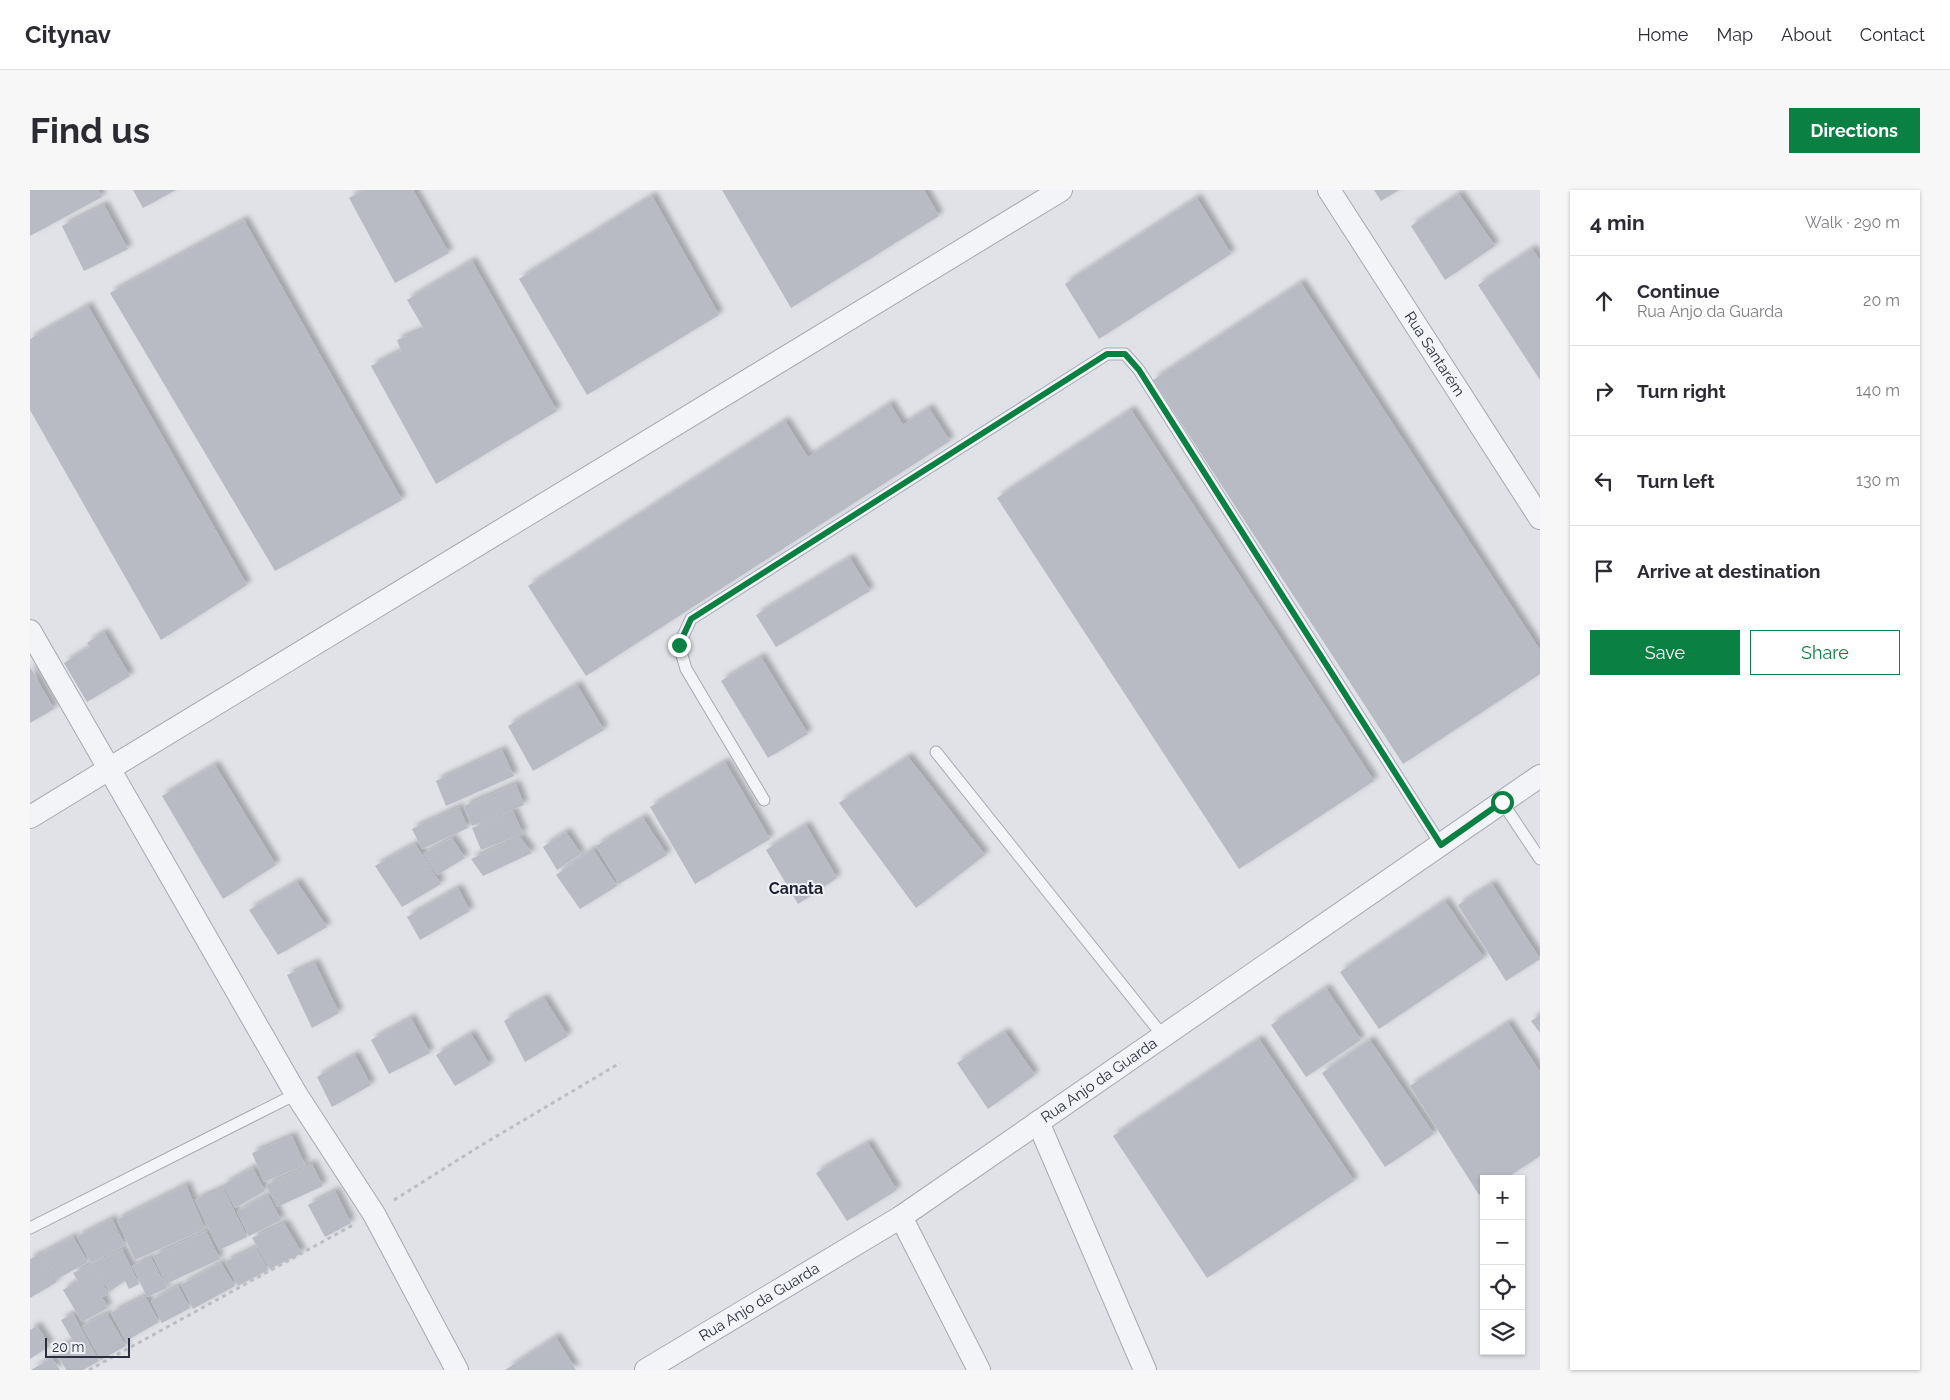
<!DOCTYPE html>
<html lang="en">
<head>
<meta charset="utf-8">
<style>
	body { margin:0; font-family:Raleway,sans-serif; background:#f7f7f7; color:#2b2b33 }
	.controls { position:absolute; right:15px; bottom:15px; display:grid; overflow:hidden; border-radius:0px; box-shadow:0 1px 4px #0004 }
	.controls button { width:45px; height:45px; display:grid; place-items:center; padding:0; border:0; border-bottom:1px solid #e1e1e2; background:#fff; color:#2b2b33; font:25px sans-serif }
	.scale { position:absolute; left:15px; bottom:12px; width:85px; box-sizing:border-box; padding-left:5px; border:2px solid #2a2f3e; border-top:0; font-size:14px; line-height:18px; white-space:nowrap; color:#2a2f3e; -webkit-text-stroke:4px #f0f1f6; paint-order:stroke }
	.stop { position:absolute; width:15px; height:15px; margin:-11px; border:4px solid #0b8043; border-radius:50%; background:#fff }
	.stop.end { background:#0b8043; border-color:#fff; box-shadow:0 1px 5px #0008 }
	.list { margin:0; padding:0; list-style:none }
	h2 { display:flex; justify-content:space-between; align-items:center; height:65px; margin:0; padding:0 20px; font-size:21px }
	h2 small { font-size:16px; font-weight:400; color:#7c7c81 }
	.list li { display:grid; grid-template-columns:32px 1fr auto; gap:15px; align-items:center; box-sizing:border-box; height:90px; padding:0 20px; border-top:1px solid #e1e1e2 }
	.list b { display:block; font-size:19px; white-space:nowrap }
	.list p { margin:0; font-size:16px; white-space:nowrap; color:#7c7c81 }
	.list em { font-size:16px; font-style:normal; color:#7c7c81 }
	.actions { display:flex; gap:10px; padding:15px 20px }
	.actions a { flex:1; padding:11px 0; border:1px solid #0b8043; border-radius:0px; text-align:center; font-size:18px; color:#0b8043 }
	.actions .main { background:#0b8043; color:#fff }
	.icon { flex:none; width:28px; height:28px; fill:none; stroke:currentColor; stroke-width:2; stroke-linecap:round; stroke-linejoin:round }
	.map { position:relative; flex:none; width:1510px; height:1180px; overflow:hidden; border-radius:0px }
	header { display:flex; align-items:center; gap:30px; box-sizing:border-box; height:70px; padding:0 25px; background:#fff; border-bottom:1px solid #e1e1e2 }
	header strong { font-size:24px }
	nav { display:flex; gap:28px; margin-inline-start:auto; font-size:18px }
	.intro { display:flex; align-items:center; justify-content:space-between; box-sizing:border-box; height:120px; padding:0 30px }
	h1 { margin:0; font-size:35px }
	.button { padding:12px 22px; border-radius:0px; background:#0b8043; color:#fff; font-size:18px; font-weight:700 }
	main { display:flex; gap:30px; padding:0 30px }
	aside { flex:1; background:#fff; border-radius:0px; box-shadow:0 1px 4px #0004 }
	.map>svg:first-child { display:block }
</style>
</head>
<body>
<header>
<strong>Citynav</strong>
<nav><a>Home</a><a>Map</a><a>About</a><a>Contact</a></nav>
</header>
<div class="intro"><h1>Find us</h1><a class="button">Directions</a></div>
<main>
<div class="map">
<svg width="1510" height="1180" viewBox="0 0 1510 1180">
	<defs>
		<filter id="shadow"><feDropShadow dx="4.5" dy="-4.5" stdDeviation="2.5" flood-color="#0004"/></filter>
	</defs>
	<rect width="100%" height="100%" fill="#e0e2e8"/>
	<path fill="#b8bbc4" filter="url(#shadow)" d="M0,0H68L72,7L0,46Z
		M103,0H146L113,18Z
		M334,0H383L419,63L365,93L319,8Z
		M692,0H894L909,26L761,118Z
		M1344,0H1369L1351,11Z
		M1429,4L1465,56L1415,90L1381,36Z
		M622,6L689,125L557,205L489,89Z
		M1167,8L1201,64L1069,149L1035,94Z
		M74,15L98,59L54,81L32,36Z
		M214,30L372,310L245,381L80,103Z
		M1502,59L1510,70V190L1448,95Z
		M442,71L527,221L406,294L341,176L371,161L367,150L394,139L377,110Z
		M1271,93L1510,460V484L1373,574L1123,190Z
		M58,116L217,395L131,450L0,220V149Z
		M860,214L873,235L899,218L920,251L556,486L498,396L755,231L778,267Z
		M1101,220L1344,591L1209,679L967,308Z
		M820,368L840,401L746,457L726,425Z
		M74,442L100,486L57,512L34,473L60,457L57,453Z
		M731,467L778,544L738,568L691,491Z
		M0,477L24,519L0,533Z
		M547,495L574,540L503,581L478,536Z
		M472,560L484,586L416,616L406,591Z
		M878,567L955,665L886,718L809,613Z
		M695,572L740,649L665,694L620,617Z
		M185,575L246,675L193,709L132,606Z
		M486,594L494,615L442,636L434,616Z
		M429,617L438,638L392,659L382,639Z
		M483,621L493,644L451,660L442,638Z
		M613,628L637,665L589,694L566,656Z
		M776,635L807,688L768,714L736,660Z
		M536,642L551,664L527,680L513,657Z
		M490,647L502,663L453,686L441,669Z
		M422,648L435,668L407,685L393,664Z
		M385,654L411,694L372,717L345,676Z
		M563,659L587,696L550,719L526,685Z
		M267,692L297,737L248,765L219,720Z
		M1462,694L1510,769L1476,791L1428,715Z
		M428,698L440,721L390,750L377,727Z
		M1415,711L1454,768L1349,839L1310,782Z
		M285,773L309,823L282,838L257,785Z
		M1296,798L1331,850L1276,887L1241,835Z
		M514,808L538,846L495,872L474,831Z
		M1510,825V843L1501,831Z
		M381,828L400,863L359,884L341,850Z
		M1478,833L1510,882V966L1475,989H1454V1002L1449,1005L1380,896Z
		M975,842L1005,885L958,919L927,873Z
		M441,844L460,875L425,896L406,865Z
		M1229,849L1324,991L1177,1088L1083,946Z
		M1340,850L1404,944L1355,977L1292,883Z
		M325,865L341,895L302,917L287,887Z
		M262,946L275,975L234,992L222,963Z
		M838,953L867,1000L817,1031L786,983Z
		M282,974L293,996L247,1017L236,995Z
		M223,978L235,1001L205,1018L193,995Z
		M156,995L175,1039L105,1070L87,1030Z
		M193,998L217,1047L189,1060L165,1010Z
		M305,1001L321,1033L295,1047L278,1015Z
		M238,1005L251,1030L219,1046L207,1022Z
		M82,1029L95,1055L61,1073L47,1047Z
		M254,1033L272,1063L240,1079L222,1048Z
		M176,1041L190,1069L136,1094L123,1066Z
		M43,1047L58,1072L27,1089L11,1064Z
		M226,1057L238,1080L208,1096L195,1072Z
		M92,1059L109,1094L99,1099L95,1091L80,1101L65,1082L79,1104L72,1107L78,1118L52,1132L33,1100L48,1091L43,1083Z
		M10,1064L27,1092L0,1108V1069Z
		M121,1068L137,1098L117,1107L102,1076Z
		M191,1073L205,1096L163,1119L151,1095Z
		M148,1096L160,1118L132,1133L121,1111Z
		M115,1106L129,1132L96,1151L81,1123Z
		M43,1124L69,1171L53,1180H36L25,1160L43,1151L31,1130Z
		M77,1124L96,1156L71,1170L52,1136Z
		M7,1136L20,1156L0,1169V1140Z
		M526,1147L546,1180H475Z
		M22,1168L30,1180H1Z"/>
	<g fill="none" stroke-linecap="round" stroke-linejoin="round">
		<g stroke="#a6a9b2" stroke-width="13">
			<path id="service" d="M906,562L1133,846
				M734,610L656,479L649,455L661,429L1077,164H1095L1109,180L1411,655
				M1472,612L1510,669
				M0,1038L266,904"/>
		</g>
		<g stroke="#a6a9b2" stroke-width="24">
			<g id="minor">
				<path id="s1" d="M1299,0L1510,328"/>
				<path d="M0,441L266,904L344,1024L427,1180"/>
				<path d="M0,627L1031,0"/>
				<path d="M1008,932L1115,1180"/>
				<path d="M871,1027L949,1180"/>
				<path id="s2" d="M616,1180L871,1027L1510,586"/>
			</g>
		</g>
		<path stroke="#bbbdc3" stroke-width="3" stroke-dasharray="4 4" stroke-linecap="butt" d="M364,1010L450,956L590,873
			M59,1180L323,1035"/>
		<use href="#service" stroke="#f3f4f7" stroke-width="11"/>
		<use href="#minor" stroke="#f3f4f7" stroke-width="22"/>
	</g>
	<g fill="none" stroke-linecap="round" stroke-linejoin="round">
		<path stroke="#0b8043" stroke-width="6" d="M649,455L661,429L1077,164H1095L1109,180L1411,655L1472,612"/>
	</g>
	<g text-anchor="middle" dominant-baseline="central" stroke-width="4" stroke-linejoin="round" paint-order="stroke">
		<g font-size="15" fill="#2a2f3e" stroke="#f0f1f6">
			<text stroke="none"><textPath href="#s1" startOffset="195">Rua Santarém</textPath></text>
			<text stroke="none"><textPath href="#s2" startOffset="538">Rua Anjo da Guarda</textPath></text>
			<text stroke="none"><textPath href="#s2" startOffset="132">Rua Anjo da Guarda</textPath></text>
		</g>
		<g font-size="16" font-weight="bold" fill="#1c202f" stroke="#f0f1f6">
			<text x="766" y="698">Canata</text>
		</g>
	</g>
</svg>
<div class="controls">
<button>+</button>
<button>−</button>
<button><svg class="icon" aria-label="locate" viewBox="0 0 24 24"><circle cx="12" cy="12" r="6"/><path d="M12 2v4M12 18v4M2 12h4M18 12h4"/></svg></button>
<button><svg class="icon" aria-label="layers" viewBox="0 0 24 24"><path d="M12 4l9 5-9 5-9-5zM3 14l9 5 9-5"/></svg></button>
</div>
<div class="scale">20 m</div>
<div class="stop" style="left:1472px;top:612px"></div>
<div class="stop end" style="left:649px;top:455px"></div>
</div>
<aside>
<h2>4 min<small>Walk · 290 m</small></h2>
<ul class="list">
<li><svg class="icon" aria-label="ahead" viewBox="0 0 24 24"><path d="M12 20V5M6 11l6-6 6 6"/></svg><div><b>Continue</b><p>Rua Anjo da Guarda</p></div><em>20 m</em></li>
<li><svg class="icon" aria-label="right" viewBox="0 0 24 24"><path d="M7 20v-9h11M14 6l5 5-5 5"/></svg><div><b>Turn right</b></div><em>140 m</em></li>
<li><svg class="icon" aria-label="left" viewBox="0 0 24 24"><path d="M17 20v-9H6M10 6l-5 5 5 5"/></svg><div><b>Turn left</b></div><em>130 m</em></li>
<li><svg class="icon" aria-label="arrive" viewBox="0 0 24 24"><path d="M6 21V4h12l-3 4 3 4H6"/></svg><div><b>Arrive at destination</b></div></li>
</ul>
<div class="actions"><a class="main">Save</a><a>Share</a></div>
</aside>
</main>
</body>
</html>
